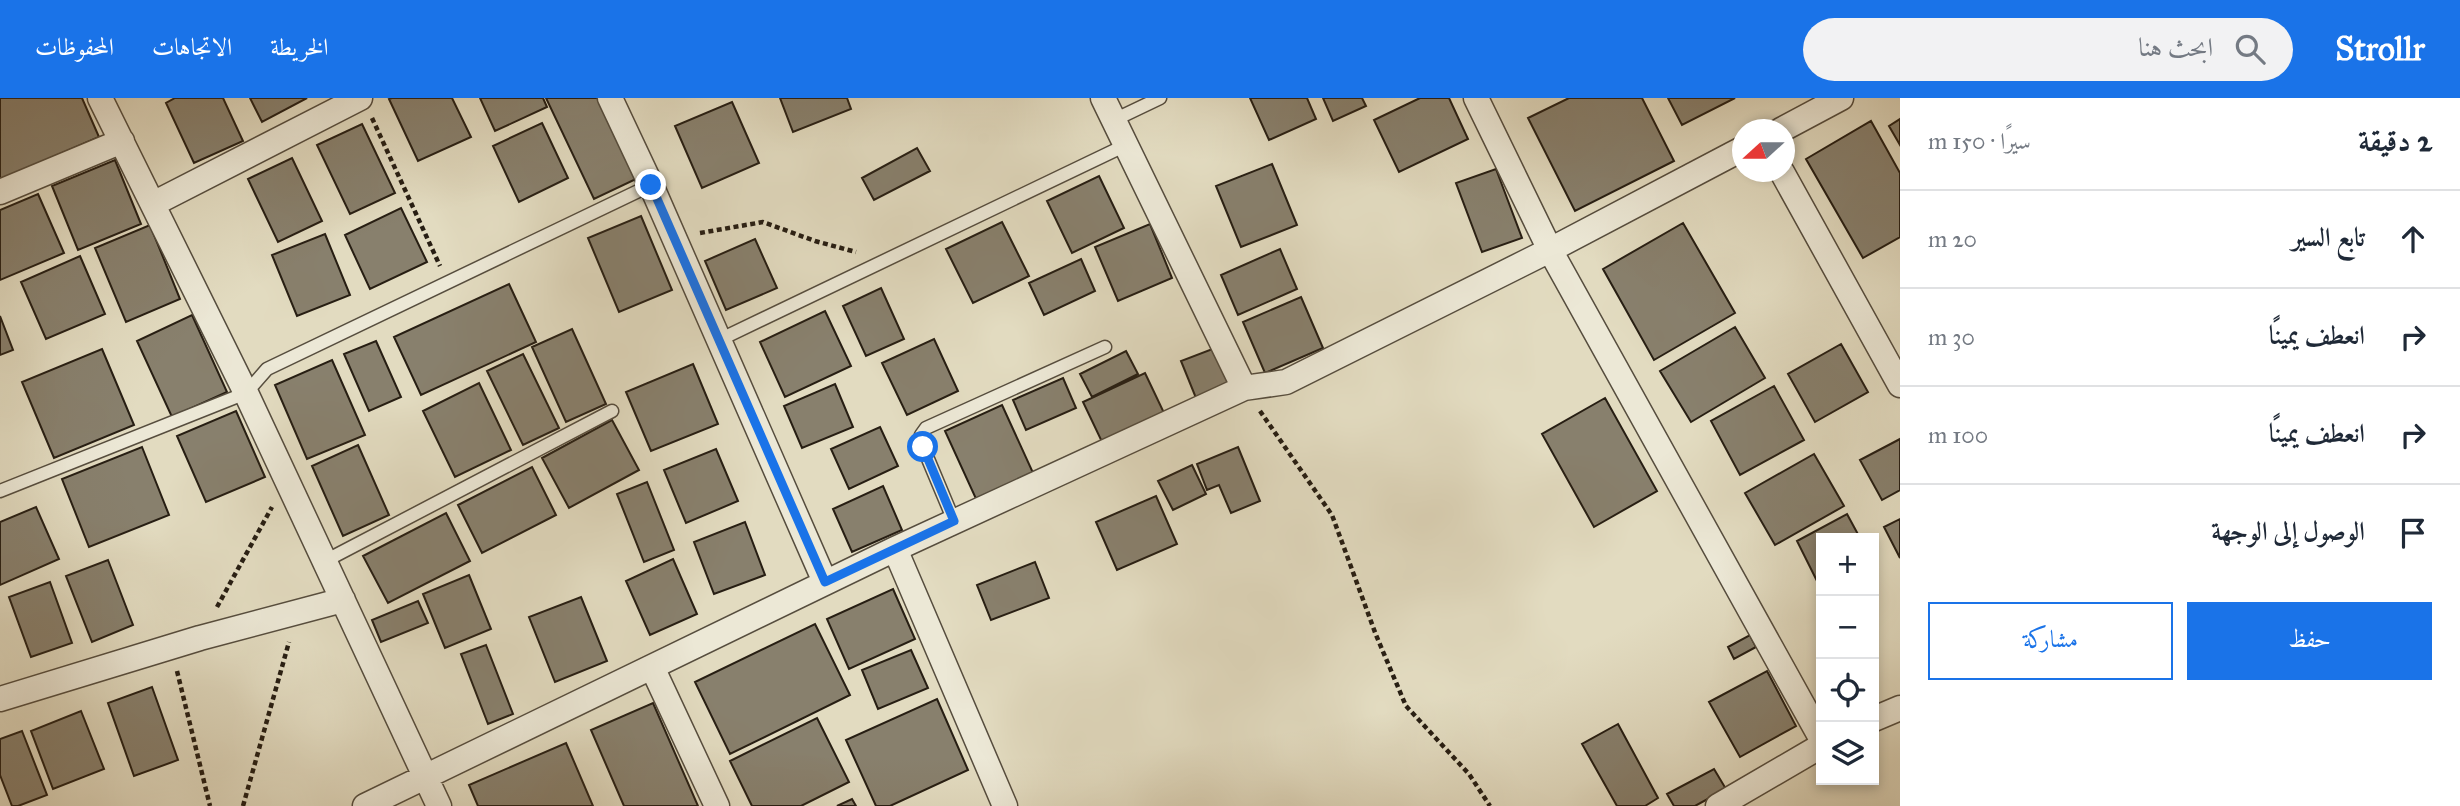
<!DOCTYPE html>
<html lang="ar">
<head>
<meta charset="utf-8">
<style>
	body { margin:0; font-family:"IM FELL Great Primer",Amiri,serif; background:#f2f2f3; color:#1f2937; direction:rtl }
	.controls { position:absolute; right:21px; bottom:21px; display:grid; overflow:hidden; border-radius:0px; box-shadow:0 4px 10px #0003 }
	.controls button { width:63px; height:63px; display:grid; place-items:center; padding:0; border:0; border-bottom:2px solid #e0e1e3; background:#fff; color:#1f2937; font:35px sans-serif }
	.compass { position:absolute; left:1732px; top:21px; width:63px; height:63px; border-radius:50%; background:#fff; box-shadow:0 4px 10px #0003; rotate:249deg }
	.stop { position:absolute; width:21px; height:21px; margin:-16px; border:5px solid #1a73e8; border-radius:50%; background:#fff }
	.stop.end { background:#1a73e8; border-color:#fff; box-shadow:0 2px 7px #0008 }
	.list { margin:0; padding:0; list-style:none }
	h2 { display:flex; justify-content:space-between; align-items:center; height:91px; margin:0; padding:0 28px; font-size:30px }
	h2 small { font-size:23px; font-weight:400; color:#747a83 }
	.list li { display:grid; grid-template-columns:46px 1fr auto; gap:21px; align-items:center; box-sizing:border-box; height:98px; padding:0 28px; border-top:2px solid #e0e1e3 }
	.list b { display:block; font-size:26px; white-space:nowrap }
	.list em { font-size:23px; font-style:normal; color:#747a83 }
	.actions { display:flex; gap:14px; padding:21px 28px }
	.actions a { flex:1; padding:16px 0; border:2px solid #1a73e8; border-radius:0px; text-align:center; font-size:24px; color:#1a73e8 }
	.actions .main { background:#1a73e8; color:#fff }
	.icon { flex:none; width:38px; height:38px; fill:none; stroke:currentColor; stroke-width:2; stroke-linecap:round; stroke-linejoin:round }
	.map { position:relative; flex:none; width:1900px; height:708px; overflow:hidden; direction:ltr }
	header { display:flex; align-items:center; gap:42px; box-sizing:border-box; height:98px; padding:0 35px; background:#1a73e8; color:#fff }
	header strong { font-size:33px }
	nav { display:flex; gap:38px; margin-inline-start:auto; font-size:24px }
	.search { width:490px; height:63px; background:#f2f2f3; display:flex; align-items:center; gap:18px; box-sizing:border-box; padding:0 24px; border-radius:38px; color:#747a83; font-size:26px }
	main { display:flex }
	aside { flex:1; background:#fff }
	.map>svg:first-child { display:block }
</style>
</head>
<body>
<header>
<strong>Strollr</strong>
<div class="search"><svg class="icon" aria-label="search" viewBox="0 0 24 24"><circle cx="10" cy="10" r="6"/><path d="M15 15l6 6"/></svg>ابحث هنا</div>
<nav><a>الخريطة</a><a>الاتجاهات</a><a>المحفوظات</a></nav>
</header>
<main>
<aside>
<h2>2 دقيقة<small>سيرًا · 150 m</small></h2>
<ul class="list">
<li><svg class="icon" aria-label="ahead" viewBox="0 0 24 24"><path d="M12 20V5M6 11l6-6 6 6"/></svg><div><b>تابع السير</b></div><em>20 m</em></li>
<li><svg class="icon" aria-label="right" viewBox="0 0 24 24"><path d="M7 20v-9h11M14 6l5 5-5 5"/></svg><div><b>انعطف يمينًا</b></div><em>30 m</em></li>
<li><svg class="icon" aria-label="right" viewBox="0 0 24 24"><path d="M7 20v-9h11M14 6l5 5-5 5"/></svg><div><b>انعطف يمينًا</b></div><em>100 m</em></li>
<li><svg class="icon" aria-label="arrive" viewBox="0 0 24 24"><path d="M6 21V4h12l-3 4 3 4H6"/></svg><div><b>الوصول إلى الوجهة</b></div></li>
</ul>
<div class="actions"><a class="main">حفظ</a><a>مشاركة</a></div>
</aside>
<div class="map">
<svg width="1900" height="708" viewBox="0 0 1900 708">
	<rect width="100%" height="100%" fill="#e2dbc0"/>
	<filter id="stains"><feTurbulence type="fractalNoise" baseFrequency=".00286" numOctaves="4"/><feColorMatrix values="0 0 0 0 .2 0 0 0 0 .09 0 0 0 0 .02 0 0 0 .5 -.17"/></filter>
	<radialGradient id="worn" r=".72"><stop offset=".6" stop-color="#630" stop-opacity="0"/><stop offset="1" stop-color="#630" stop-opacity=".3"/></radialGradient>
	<path fill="#88806d" stroke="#271e13" stroke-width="2" d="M0,0H82L99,39L0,82Z
		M175,0H223L243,43L194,65L166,5Z
		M250,0H307L262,24Z
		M392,0H452L471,39L418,63L389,1Z
		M480,0H543L547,9L495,33Z
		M546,0H598L636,81L594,101Z
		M780,0H847L851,11L793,34Z
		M1250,0H1307L1316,21L1269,42Z
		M1323,0H1362L1366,8L1333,23Z
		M1420,0H1449L1468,41L1399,74L1374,22Z
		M1569,0H1642L1674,63L1575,113L1528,20Z
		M1668,0H1735L1682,27Z
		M732,4L759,65L702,90L675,28Z
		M1900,21V47L1889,28Z
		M1871,23L1900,75V139L1863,160L1806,61Z
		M542,25L568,80L519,104L493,48Z
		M362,26L395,95L350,116L317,47Z
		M917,50L930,73L874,102L862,80Z
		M292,60L322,123L278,144L248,81Z
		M115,62L141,126L78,152L52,88Z
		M1272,66L1297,127L1241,149L1216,88Z
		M1496,71L1522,140L1482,154L1456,85Z
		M1099,78L1124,130L1072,155L1047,103Z
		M38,96L64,155L0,182V112Z
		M401,110L427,164L370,191L345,137Z
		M641,118L672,192L619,214L588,140Z
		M1002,124L1029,178L973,205L946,151Z
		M1683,125L1735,215L1654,262L1603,171Z
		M1150,126L1172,180L1118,203L1095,149Z
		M150,127L180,201L126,224L95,150Z
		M325,136L350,197L297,218L272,157Z
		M755,141L777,190L726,212L705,163Z
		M1280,151L1297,191L1238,217L1221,177Z
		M80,158L105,216L46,241L21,184Z
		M1081,161L1095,193L1044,217L1029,185Z
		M509,186L536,244L421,297L394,239Z
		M881,190L904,241L866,258L843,208Z
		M1301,199L1323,250L1265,275L1243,224Z
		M825,213L851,268L785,299L760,244Z
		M192,217L227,294L172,319L137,243Z
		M0,218L13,252L0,257Z
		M1735,229L1765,280L1691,324L1660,273Z
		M572,231L606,306L566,324L532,249Z
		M934,241L958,293L907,317L882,265Z
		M376,243L401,299L369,313L344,256Z
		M1841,246L1868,294L1815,324L1788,276Z
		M1215,250L1231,292L1198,305L1181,263Z
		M102,251L134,327L54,360L22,284Z
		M1126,253L1138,276L1092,299L1080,276Z
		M523,256L559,330L523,347L487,273Z
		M332,262L365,337L307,361L275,287Z
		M693,266L718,326L651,353L626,294Z
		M1145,275L1165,317L1103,346L1083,304Z
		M1063,280L1076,310L1026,332L1013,302Z
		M479,285L511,352L455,379L423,313Z
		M835,286L853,329L802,350L784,308Z
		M1774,288L1804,342L1740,377L1711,323Z
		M1605,300L1657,393L1594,429L1542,336Z
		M1002,307L1034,377L977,403L945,333Z
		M236,313L265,379L206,404L177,338Z
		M612,322L639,372L569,410L542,360Z
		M880,329L898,368L849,391L831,351Z
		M1900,341V392L1882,402L1860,362Z
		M358,347L389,417L343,438L312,368Z
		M142,349L169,417L89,449L62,381Z
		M1238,349L1260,403L1231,415L1219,387L1207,392L1197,366Z
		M716,351L738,403L686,425L664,372Z
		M1814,356L1844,408L1775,447L1745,395Z
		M1192,367L1206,396L1173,412L1158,383Z
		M532,369L556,417L482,455L458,407Z
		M647,384L674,452L644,464L617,396Z
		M883,388L902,432L852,454L833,411Z
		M1156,398L1177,446L1117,472L1096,424Z
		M36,409L59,461L0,487V424Z
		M446,415L470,463L388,505L363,458Z
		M1847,416L1860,440H1821V491L1797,443Z
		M1900,421V460L1884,429Z
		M745,424L765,477L714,496L694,444Z
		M673,461L697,516L650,537L626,483Z
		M108,462L133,527L92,544L66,478Z
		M1035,464L1049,500L991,522L977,487Z
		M469,477L491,531L445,550L423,496Z
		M50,484L72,545L31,559L9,499Z
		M893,491L915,541L849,571L827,521Z
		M581,499L607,563L555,584L529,519Z
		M418,503L428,525L381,544L372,522Z
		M815,526L850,597L730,656L695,584Z
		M1750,537L1756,549L1734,561L1728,549Z
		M486,547L513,616L488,626L461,556Z
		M911,552L928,590L878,611L862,572Z
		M1767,573L1796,628L1740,659L1709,604Z
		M152,589L178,662L134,678L108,605Z
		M937,601L968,672L890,708H876L846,642Z
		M653,605L698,708H624L591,632Z
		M81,613L104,671L53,691L31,633Z
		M817,620L849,684L801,708H752L730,663Z
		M1618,626L1658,700L1645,708H1617L1582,646Z
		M22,633L47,697L18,708H12L0,677V641Z
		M566,645L593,708H478L469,687Z
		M1714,671L1726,691L1695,708H1674L1667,696Z
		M852,701L856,708H837Z"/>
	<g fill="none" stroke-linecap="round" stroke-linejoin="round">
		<g stroke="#564d3e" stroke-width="15">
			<path id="service" d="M1114,22L1160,0
				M719,242L1126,47
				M0,393L246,295L267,271L651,87
				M954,423L923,349L921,337L926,330L1105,249
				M325,463L612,313"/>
		</g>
		<g stroke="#564d3e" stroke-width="27">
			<path id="minor" d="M100,0L246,295L439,708
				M610,0L651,87L825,484
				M1103,0L1244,290
				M1476,0L1550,152L1821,640
				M1781,32L1841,0
				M1782,74L1900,287
				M0,94L122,43
				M153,106L360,0
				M895,451L1005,708
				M652,569L717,708
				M0,601L200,540L343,502
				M1874,621L1900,610
				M365,708L895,451L1244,290L1286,284L1550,152L1742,51
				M1718,708L1821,648"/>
		</g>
		<path stroke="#271e13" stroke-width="4.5" stroke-dasharray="5 3.5" stroke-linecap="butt" d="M372,20L440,168
			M700,135L763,124L815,143L856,154
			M1260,313L1332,417L1376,537L1406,608L1469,676L1490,708
			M217,509L272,409
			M177,573L210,708
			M243,708L289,544"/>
		<use href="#service" stroke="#ece8d6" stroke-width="12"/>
		<use href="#minor" stroke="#ece8d6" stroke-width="24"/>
	</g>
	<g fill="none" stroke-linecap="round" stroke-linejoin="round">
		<path stroke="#1a73e8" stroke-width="9" d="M651,87L825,484L954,423L923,349"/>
	</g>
	<rect width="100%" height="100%" filter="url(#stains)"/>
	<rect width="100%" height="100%" fill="url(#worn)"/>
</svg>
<div class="controls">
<button>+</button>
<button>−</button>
<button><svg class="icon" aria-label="locate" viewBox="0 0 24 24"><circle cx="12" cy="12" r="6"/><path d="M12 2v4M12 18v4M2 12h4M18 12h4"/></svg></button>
<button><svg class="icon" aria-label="layers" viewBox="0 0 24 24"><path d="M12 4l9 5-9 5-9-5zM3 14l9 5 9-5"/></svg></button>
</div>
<svg class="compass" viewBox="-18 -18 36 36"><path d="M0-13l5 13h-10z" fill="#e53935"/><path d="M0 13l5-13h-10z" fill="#747a83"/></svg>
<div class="stop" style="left:923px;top:349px"></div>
<div class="stop end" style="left:651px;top:87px"></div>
</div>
</main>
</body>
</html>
